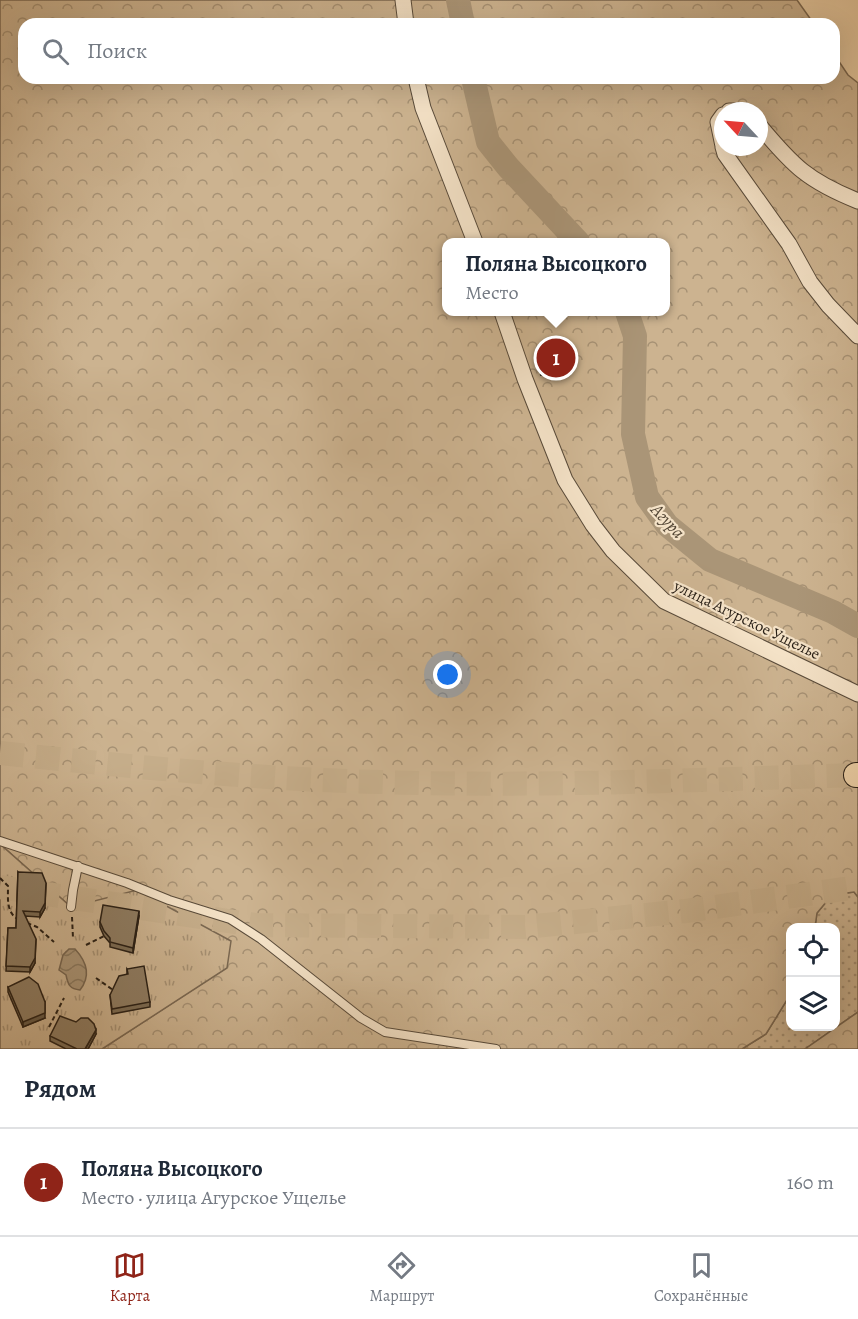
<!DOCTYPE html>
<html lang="ru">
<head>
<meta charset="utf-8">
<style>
	body { margin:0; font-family:Alegreya,serif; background:#f6f6f7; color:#1f2937 }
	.controls { position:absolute; right:18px; bottom:18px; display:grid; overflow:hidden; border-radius:12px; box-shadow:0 6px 24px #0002 }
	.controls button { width:54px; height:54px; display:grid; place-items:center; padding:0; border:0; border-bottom:2px solid #e0e1e3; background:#fff; color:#1f2937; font:30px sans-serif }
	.compass { position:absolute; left:714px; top:102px; width:54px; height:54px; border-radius:50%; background:#fff; box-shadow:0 6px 24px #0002; rotate:296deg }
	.you { position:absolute; left:448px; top:675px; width:21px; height:21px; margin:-15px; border:4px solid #fff; border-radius:50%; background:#1a73e8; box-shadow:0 0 0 9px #1a73e833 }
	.badge { display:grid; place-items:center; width:39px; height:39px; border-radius:50%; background:#8f2418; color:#fff; font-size:20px; font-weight:700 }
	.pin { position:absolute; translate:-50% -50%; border:3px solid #fff; box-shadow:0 2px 6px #0006 }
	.popup { position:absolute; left:442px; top:238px; width:228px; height:78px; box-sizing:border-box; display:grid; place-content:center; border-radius:12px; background:#fff; filter:drop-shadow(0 2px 4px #0005); font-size:20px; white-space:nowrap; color:#747a83 }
	.popup b { font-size:22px; color:#1f2937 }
	.popup::after { content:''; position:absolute; left:50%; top:100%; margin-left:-12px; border:12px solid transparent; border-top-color:#fff }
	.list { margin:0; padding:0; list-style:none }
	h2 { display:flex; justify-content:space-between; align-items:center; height:78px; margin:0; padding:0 24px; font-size:26px }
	h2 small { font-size:20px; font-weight:400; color:#747a83 }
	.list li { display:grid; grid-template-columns:39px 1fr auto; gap:18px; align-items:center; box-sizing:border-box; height:108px; padding:0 24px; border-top:2px solid #e0e1e3 }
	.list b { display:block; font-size:22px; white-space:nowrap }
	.list p { margin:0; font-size:20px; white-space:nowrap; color:#747a83 }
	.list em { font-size:20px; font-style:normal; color:#747a83 }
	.icon { flex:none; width:33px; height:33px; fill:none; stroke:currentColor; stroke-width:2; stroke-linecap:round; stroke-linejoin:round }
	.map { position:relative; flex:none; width:858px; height:1049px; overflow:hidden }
	.search { position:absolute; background:#fff; box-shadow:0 6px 24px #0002; left:18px; right:18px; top:18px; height:66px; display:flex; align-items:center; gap:15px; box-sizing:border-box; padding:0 21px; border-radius:18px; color:#747a83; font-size:22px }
	.sheet { height:186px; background:#fff }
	nav { display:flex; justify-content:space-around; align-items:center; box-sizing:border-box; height:84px; border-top:2px solid #e0e1e3; background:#fff; font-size:16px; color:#747a83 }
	nav a { display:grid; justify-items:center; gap:3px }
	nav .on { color:#8f2418 }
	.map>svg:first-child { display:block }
</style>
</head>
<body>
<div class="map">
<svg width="858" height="1049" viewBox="0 0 858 1049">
	<defs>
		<pattern id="grass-dots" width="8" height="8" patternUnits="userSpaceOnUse" patternTransform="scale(1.5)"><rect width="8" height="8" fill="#ccb390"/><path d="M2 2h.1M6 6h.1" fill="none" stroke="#a69174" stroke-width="1.8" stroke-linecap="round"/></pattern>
		<pattern id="forest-crowns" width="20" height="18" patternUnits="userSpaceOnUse" patternTransform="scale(1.5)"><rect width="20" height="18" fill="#ccb390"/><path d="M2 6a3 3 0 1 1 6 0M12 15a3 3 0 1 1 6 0" fill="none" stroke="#a69174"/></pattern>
		<pattern id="park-tufts" width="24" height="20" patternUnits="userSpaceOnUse" patternTransform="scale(1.5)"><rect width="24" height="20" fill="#ccb390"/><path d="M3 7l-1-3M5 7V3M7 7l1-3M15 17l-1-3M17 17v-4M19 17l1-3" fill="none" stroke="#a69174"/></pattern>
		<pattern id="water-waves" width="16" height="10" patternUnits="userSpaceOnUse" patternTransform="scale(1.5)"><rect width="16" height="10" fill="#aa9577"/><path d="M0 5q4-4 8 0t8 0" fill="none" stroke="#8a7960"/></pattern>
	</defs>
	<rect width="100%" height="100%" fill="#eed2a9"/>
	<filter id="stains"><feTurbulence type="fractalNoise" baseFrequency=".00333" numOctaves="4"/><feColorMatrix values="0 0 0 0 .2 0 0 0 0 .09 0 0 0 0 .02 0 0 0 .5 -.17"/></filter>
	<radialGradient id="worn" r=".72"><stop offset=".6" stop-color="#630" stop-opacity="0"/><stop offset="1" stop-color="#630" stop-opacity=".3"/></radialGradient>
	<path fill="url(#grass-dots)" stroke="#7a6852" stroke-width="1.5" d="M854,892L858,897V1012L805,1049H742L766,1034L790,995V1026H836V928L815,927L817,913L832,895Z"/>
	<path fill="url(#forest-crowns)" stroke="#7a6852" stroke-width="1.5" fill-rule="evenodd" d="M0,0H797L814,24H24V78H834V54L848,75L858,83V897L854,892L832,895L817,913L815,927L790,928V995L766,1034L742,1049H102L226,968L71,907L0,844ZM723,111H759V147H723ZM446,242H666V312H446Z
		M858,1012V1049H805Z"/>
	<path fill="url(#park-tufts)" stroke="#7a6852" stroke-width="1.5" d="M0,844L71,907L137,890L231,941L227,968L102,1049H0Z"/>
	<path fill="url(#water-waves)" stroke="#766550" stroke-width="1.5" d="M69,949H75C87,962 91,976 80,990C70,989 68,985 66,975L59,970L63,955Z"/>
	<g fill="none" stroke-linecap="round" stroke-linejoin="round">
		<path stroke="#aa9577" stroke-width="24" d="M458,0L463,24
			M473,78L488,142L508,167L578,242
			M627,312L635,336L633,434L647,497L667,525L710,560L833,612L858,626"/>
		<path stroke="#c6ae8b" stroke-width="24" stroke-dasharray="24 12" stroke-linecap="butt" d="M0,753C126,766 253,779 380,782C539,787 697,780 856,775
			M0,887L255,925L525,927L686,911L858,887"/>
		<g stroke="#594b3a" stroke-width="10">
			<path id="service" d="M0,841L127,883L169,900L230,919L261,939L361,1018L385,1032L496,1049
				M71,907L73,890L78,866"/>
		</g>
		<g stroke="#594b3a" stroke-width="17">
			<path id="minor" d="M403,0L406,24
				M416,78L423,108L475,242
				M729,111H741
				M723,115L718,122L723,146
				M759,125C793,166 808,181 858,201
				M723,147L725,154L789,244L810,282L828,305L858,336
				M502,312L525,379L565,480L593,525L613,551L664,601L858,694"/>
		</g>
		<g stroke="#271e15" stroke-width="26">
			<path id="trunk" d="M856,775H858"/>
		</g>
		<path stroke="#271e15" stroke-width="2" stroke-dasharray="4.5 3" stroke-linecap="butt" d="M540,375L574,365
			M0,878L8,886C8,899 6,913 19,920
			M72,917L73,938
			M27,923L37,927L54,942
			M86,945L104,936
			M96,978L113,990
			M49,1027L64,998"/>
		<use href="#service" stroke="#f4e2c7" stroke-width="8"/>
		<use href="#minor" stroke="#f4e2c7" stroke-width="15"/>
		<use href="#trunk" stroke="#eed2a9" stroke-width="24"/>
	</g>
	<path fill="#7a6b54" stroke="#271e15" stroke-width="1.5" d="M18,872L45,908L40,917L25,916L35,963L30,972L6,971L8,928H16Z
		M139,916L133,953L110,947V943L104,936L100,927V922Z
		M127,969L150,1002V1007L112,1014L110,995L127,974Z
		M8,987L45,1018L23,1027L8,992Z
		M96,1034L88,1049H66L50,1041V1036Z"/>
	<path fill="#635745" stroke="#271e15" stroke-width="1.5" d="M46,883L45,908L40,917V912Z
		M139,911V916L133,953V948Z
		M36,939L35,963L30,972V967Z
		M45,1002V1018L23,1027V1022Z
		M96,1030V1034L88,1049H85Z"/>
	<path fill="#8e7c62" stroke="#271e15" stroke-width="1.5" d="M18,872L42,873L46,883L45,903L40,912L23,911L36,939L35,958L30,967L6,966L8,928H16Z
		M103,905L139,911L133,948L110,942V938L104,931L100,922Z
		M144,966L150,1002L112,1009L110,995L119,976L128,974L127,969Z
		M29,977L38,984L45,1002V1013L23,1022L8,987Z
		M60,1016L76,1022L81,1018H88L94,1024L96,1030L85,1049H77L50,1036Z"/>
	<g text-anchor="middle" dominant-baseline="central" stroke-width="4.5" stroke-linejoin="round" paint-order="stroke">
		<g font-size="16" fill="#271e15" stroke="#f4e2c7">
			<text transform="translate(747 620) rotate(26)">улица Агурское Ущелье</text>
		</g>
		<g font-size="18" font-style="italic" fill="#554837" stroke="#f4e2c7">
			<text transform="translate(668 521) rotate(47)">Агура</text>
		</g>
	</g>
	<rect width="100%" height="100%" filter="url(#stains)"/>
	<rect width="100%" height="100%" fill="url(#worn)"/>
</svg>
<div class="controls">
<button><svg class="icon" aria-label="locate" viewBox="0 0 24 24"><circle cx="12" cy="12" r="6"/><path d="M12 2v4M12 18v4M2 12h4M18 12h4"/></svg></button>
<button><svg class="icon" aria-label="layers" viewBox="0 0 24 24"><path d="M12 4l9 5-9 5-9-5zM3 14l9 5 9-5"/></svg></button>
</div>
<svg class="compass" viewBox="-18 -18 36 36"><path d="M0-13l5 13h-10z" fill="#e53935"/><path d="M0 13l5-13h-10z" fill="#747a83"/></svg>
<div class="you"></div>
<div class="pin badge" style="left:556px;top:358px">1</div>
<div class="popup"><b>Поляна Высоцкого</b>Место</div>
<div class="search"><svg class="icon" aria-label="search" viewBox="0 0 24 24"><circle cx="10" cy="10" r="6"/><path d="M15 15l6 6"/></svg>Поиск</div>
</div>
<section class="sheet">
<h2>Рядом<small></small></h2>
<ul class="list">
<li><span class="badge">1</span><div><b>Поляна Высоцкого</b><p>Место · улица Агурское Ущелье</p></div><em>160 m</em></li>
</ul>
</section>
<nav>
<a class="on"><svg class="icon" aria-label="map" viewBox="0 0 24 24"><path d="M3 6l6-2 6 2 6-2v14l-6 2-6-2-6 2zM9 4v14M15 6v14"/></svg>Карта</a>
<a><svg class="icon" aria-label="directions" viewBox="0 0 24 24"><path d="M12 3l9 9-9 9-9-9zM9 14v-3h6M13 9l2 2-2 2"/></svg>Маршрут</a>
<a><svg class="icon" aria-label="saved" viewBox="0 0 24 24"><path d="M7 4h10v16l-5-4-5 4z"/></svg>Сохранённые</a>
</nav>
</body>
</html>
